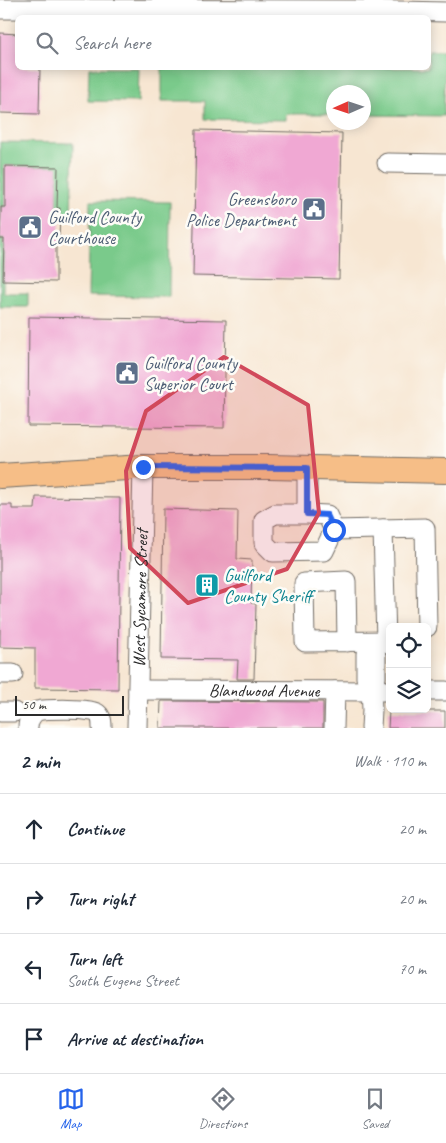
<!DOCTYPE html>
<html lang="en">
<head>
<meta charset="utf-8">
<style>
	body { margin:0; font-family:Caveat,sans-serif; background:#f6f6f7; color:#1f2937 }
	.controls { position:absolute; right:15px; bottom:15px; display:grid; overflow:hidden; border-radius:8px; box-shadow:0 2px 12px #0003 }
	.controls button { width:45px; height:45px; display:grid; place-items:center; padding:0; border:0; border-bottom:1px solid #e0e1e3; background:#fff; color:#1f2937; font:25px sans-serif }
	.compass { position:absolute; left:326px; top:85px; width:45px; height:45px; border-radius:50%; background:#fff; box-shadow:0 2px 12px #0003; rotate:267deg }
	.scale { position:absolute; left:15px; bottom:12px; width:109px; box-sizing:border-box; padding-left:5px; border:2px solid #2b2b2b; border-top:0; font-size:14px; line-height:18px; white-space:nowrap; color:#2b2b2b; -webkit-text-stroke:4px #fdfcf7; paint-order:stroke }
	.stop { position:absolute; width:15px; height:15px; margin:-11px; border:4px solid #2563eb; border-radius:50%; background:#fff }
	.stop.end { background:#2563eb; border-color:#fff; box-shadow:0 1px 5px #0008 }
	.list { margin:0; padding:0; list-style:none }
	h2 { display:flex; justify-content:space-between; align-items:center; height:65px; margin:0; padding:0 20px; font-size:21px }
	h2 small { font-size:16px; font-weight:400; color:#747a83 }
	.list li { display:grid; grid-template-columns:32px 1fr auto; gap:15px; align-items:center; box-sizing:border-box; height:70px; padding:0 20px; border-top:1px solid #e0e1e3 }
	.list b { display:block; font-size:19px; white-space:nowrap }
	.list p { margin:0; font-size:16px; white-space:nowrap; color:#747a83 }
	.list em { font-size:16px; font-style:normal; color:#747a83 }
	.icon { flex:none; width:28px; height:28px; fill:none; stroke:currentColor; stroke-width:2; stroke-linecap:round; stroke-linejoin:round }
	.map { position:relative; flex:none; width:446px; height:728px; overflow:hidden }
	.search { position:absolute; background:#fff; box-shadow:0 2px 12px #0003; left:15px; right:15px; top:15px; height:55px; display:flex; align-items:center; gap:12px; box-sizing:border-box; padding:0 18px; border-radius:8px; color:#747a83; font-size:19px }
	.sheet { height:345px; background:#fff }
	nav { display:flex; justify-content:space-around; align-items:center; box-sizing:border-box; height:70px; border-top:1px solid #e0e1e3; background:#fff; font-size:14px; color:#747a83 }
	nav a { display:grid; justify-items:center; gap:2px }
	nav .on { color:#2563eb }
	.map>svg:first-child { display:block }
</style>
</head>
<body>
<div class="map">
<svg width="446" height="728" viewBox="0 0 446 728">
	<rect width="100%" height="100%" fill="#fdfcf7"/>
	<filter id="ink" filterUnits="userSpaceOnUse"><feTurbulence type="fractalNoise" baseFrequency=".02" numOctaves="2"/><feDisplacementMap in="SourceGraphic" scale="10" xChannelSelector="R" yChannelSelector="G"/><feConvolveMatrix kernelMatrix="1 2 1 2 8 2 1 2 1" color-interpolation-filters="sRGB"/></filter>
	<filter id="wash" filterUnits="userSpaceOnUse"><feTurbulence type="fractalNoise" baseFrequency=".0096" numOctaves="4" result="noise"/><feDisplacementMap in="SourceGraphic" scale="20" xChannelSelector="R" yChannelSelector="G"/><feGaussianBlur stdDeviation="1.12" result="paint"/><feColorMatrix in="noise" values="0 0 0 0 0 0 0 0 0 0 0 0 0 0 0 0 0 1.4 0 .05"/><feComposite in="paint" operator="in"/></filter>
	<g filter="url(#wash)">
		<rect width="100%" height="100%" fill="#f7e6d2"/>
		<path fill="#7aca8b" stroke="#527a5b" d="M429,51H445L444,116L364,115V92H334L333,114H286V120L205,119V101H162V68H428Z
			M89,68H139L138,102L88,101Z
			M0,142L73,143L71,215H60V208L57,207V167L5,166V207H1L0,213Z
			M90,201L170,202L169,297L88,296Z
			M0,239H4L3,293H28V307H0Z"/>
		<g id="blocks">
			<path fill="#f0a8d3" d="M0,33L18,34V68H40L39,114L0,113Z
				M196,130L342,133L339,279L193,276Z
				M5,166L58,167L57,208H60L59,243H56V282L3,281L4,239H0L1,213V207H5Z
				M29,317L226,320L224,428L28,426Z
				M36,497L120,498L118,689L35,688V648L0,647V505H12V509H35Z
				M163,509L238,511L237,559L252,560L251,603L256,604L254,679H237L238,660L161,659Z
				M161,701L323,702V728H160Z
				M389,711H445V728H388Z"/>
		</g>
	</g>
	<g filter="url(#ink)">
		<use href="#blocks" fill-opacity="0" stroke="#726c65" stroke-width="1"/>
		<g fill="none" stroke-linecap="round" stroke-linejoin="round">
			<g stroke="#726c65" stroke-width="21">
				<g id="minor">
					<path d="M0,9L353,10L446,12"/>
					<path d="M387,163L446,164"/>
					<path d="M307,514L327,515L334,530L324,551L273,552L264,543V520L275,514H307V468"/>
					<path d="M383,529L386,641"/>
					<path d="M334,530L425,528L427,627"/>
					<path d="M347,642L346,581L304,583L305,642L386,641L390,644"/>
					<path d="M371,642V650L376,655V678L371,685L366,678V654L371,650"/>
					<path d="M0,674H13"/>
					<path id="s1" d="M138,690L390,691"/>
					<path d="M427,691H446"/>
					<path d="M0,712H14"/>
					<path d="M28,728C28,721 31,715 37,711C46,709 91,708 97,713C102,717 102,722 102,728"/>
					<path id="s2" d="M137,728L143,467"/>
					<path d="M334,728L335,691"/>
					<path d="M371,728L372,710L371,685"/>
				</g>
			</g>
			<g stroke="#726c65" stroke-width="26">
				<path id="major" d="M0,476L143,467H269L446,471"/>
			</g>
			<use href="#minor" stroke="#fff" stroke-width="19"/>
			<use href="#major" stroke="#f6be87" stroke-width="24"/>
		</g>
	</g>
	<g fill="none" stroke-linecap="round" stroke-linejoin="round" filter="url(#ink)">
		<path stroke="#2563eb" stroke-width="6" d="M143,467L307,468V514L327,515L334,530"/>
	</g>
	<path fill="#d1495b" fill-opacity="0.2" stroke="#d1495b" stroke-width="4" stroke-linejoin="round" d="M224,357L308,405L319,513L287,569L188,603L130,548L126,471L146,411Z"/>
	<defs>
		<g id="civic-square" transform="scale(1.25)"><rect x="-9" y="-9" width="18" height="18" rx="4" fill="#5c6f8a" stroke="#fdfcf7"/><path d="M-.6-6.5H3V-4.5H.6V-3L4-1V1h2V6H-6V1h2V-1L-.6-3ZM-1.2 2.5V6h2.4V2.5Z" fill="#fff"/></g>
		<g id="building-square" transform="scale(1.25)"><rect x="-9" y="-9" width="18" height="18" rx="4" fill="#0f9aa8" stroke="#fdfcf7"/><path d="M-4-6H4V6H1V3H-1V6H-4ZM-2.5-4.3h1.7v1.8h-1.7ZM.8-4.3h1.7v1.8H.8ZM-2.5-1h1.7V.8h-1.7ZM.8-1h1.7V.8H.8Z" fill="#fff"/></g>
	</defs>
	<g fill-rule="evenodd">
		<use href="#civic-square" x="314" y="209"/>
		<use href="#civic-square" x="30" y="227"/>
		<use href="#civic-square" x="127" y="373"/>
		<use href="#building-square" x="207" y="585"/>
	</g>
	<g text-anchor="middle" dominant-baseline="central" stroke-width="5" stroke-linejoin="round" paint-order="stroke">
		<g font-size="18" fill="#4e5e75" stroke="#fdfcf7" text-anchor="start">
			<text x="296" y="199" text-anchor="end">Greensboro<tspan x="296" dy="21">Police Department</tspan></text>
			<text x="48" y="217">Guilford County<tspan x="48" dy="21">Courthouse</tspan></text>
			<text x="144" y="363">Guilford County<tspan x="144" dy="21">Superior Court</tspan></text>
		</g>
		<g font-size="18" fill="#0d838f" stroke="#fdfcf7" text-anchor="start">
			<text x="224" y="575">Guilford<tspan x="224" dy="21">County Sheriff</tspan></text>
		</g>
		<g font-size="18" fill="#2b2b2b" stroke="#fdfcf7">
			<text stroke="none"><textPath href="#s2" startOffset="130">West Sycamore Street</textPath></text>
			<text stroke="none"><textPath href="#s1" startOffset="126">Blandwood Avenue</textPath></text>
		</g>
	</g>
</svg>
<div class="controls">
<button><svg class="icon" aria-label="locate" viewBox="0 0 24 24"><circle cx="12" cy="12" r="6"/><path d="M12 2v4M12 18v4M2 12h4M18 12h4"/></svg></button>
<button><svg class="icon" aria-label="layers" viewBox="0 0 24 24"><path d="M12 4l9 5-9 5-9-5zM3 14l9 5 9-5"/></svg></button>
</div>
<svg class="compass" viewBox="-18 -18 36 36"><path d="M0-13l5 13h-10z" fill="#e53935"/><path d="M0 13l5-13h-10z" fill="#747a83"/></svg>
<div class="scale">50 m</div>
<div class="stop" style="left:334px;top:530px"></div>
<div class="stop end" style="left:143px;top:467px"></div>
<div class="search"><svg class="icon" aria-label="search" viewBox="0 0 24 24"><circle cx="10" cy="10" r="6"/><path d="M15 15l6 6"/></svg>Search here</div>
</div>
<section class="sheet">
<h2>2 min<small>Walk · 110 m</small></h2>
<ul class="list">
<li><svg class="icon" aria-label="ahead" viewBox="0 0 24 24"><path d="M12 20V5M6 11l6-6 6 6"/></svg><div><b>Continue</b></div><em>20 m</em></li>
<li><svg class="icon" aria-label="right" viewBox="0 0 24 24"><path d="M7 20v-9h11M14 6l5 5-5 5"/></svg><div><b>Turn right</b></div><em>20 m</em></li>
<li><svg class="icon" aria-label="left" viewBox="0 0 24 24"><path d="M17 20v-9H6M10 6l-5 5 5 5"/></svg><div><b>Turn left</b><p>South Eugene Street</p></div><em>70 m</em></li>
<li><svg class="icon" aria-label="arrive" viewBox="0 0 24 24"><path d="M6 21V4h12l-3 4 3 4H6"/></svg><div><b>Arrive at destination</b></div></li>
</ul>
</section>
<nav>
<a class="on"><svg class="icon" aria-label="map" viewBox="0 0 24 24"><path d="M3 6l6-2 6 2 6-2v14l-6 2-6-2-6 2zM9 4v14M15 6v14"/></svg>Map</a>
<a><svg class="icon" aria-label="directions" viewBox="0 0 24 24"><path d="M12 3l9 9-9 9-9-9zM9 14v-3h6M13 9l2 2-2 2"/></svg>Directions</a>
<a><svg class="icon" aria-label="saved" viewBox="0 0 24 24"><path d="M7 4h10v16l-5-4-5 4z"/></svg>Saved</a>
</nav>
</body>
</html>
